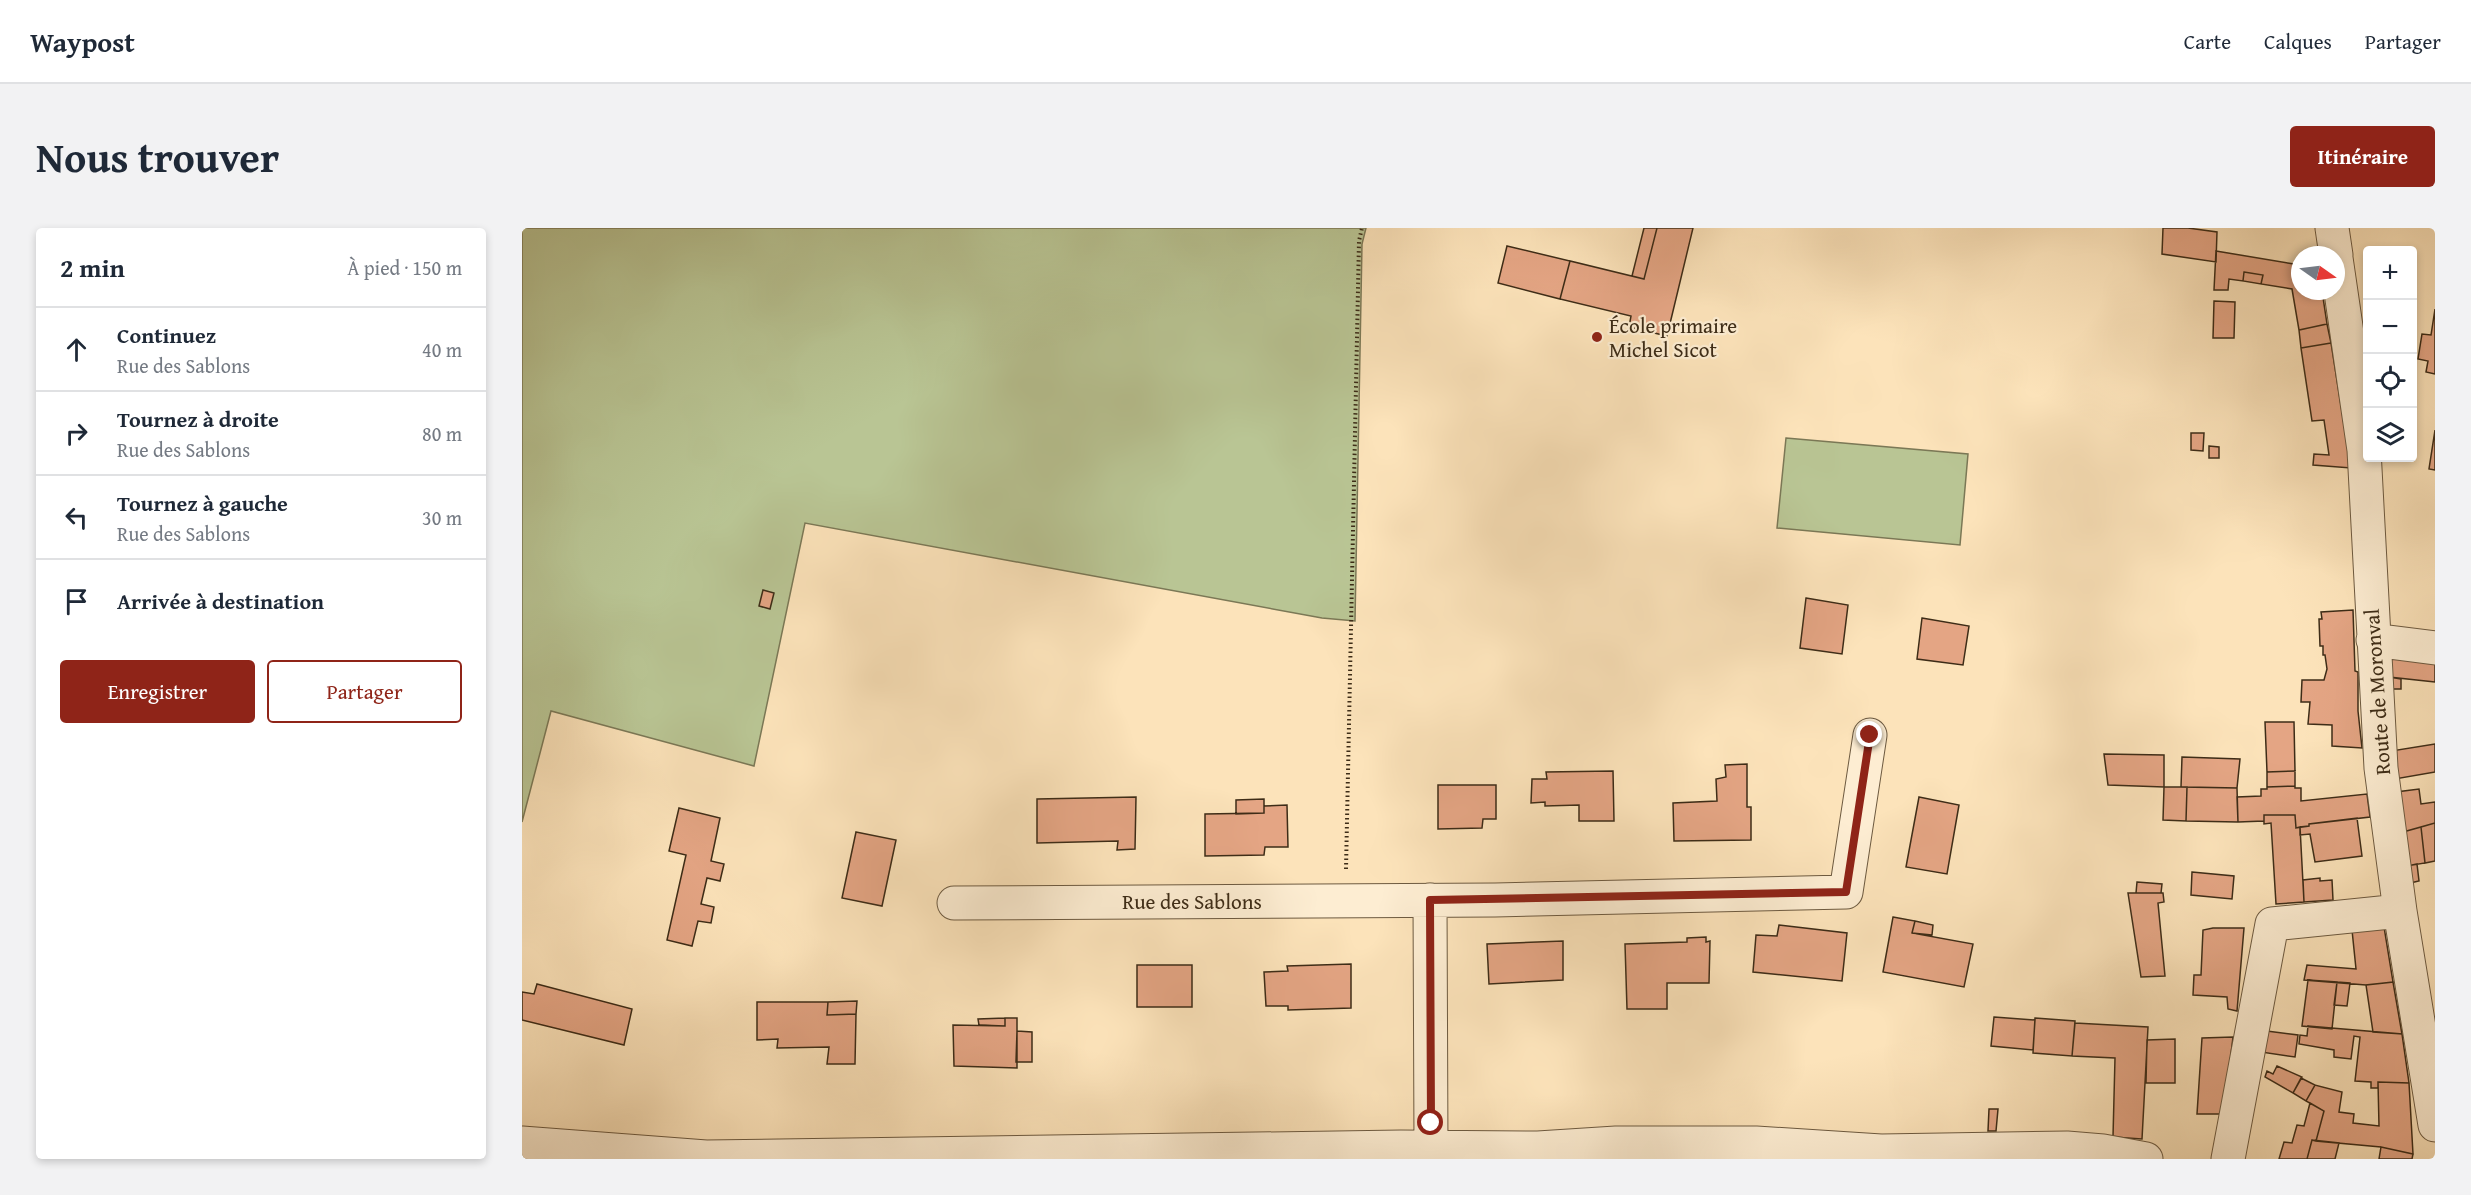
<!DOCTYPE html>
<html lang="fr">
<head>
<meta charset="utf-8">
<style>
	body { margin:0; font-family:"Gentium Book Plus",serif; background:#f2f2f3; color:#1f2937 }
	.controls { position:absolute; right:18px; top:18px; display:grid; overflow:hidden; border-radius:6px; box-shadow:0 3px 9px #0003 }
	.controls button { width:54px; height:54px; display:grid; place-items:center; padding:0; border:0; border-bottom:2px solid #e0e1e3; background:#fff; color:#1f2937; font:30px sans-serif }
	.compass { position:absolute; left:1769px; top:18px; width:54px; height:54px; border-radius:50%; background:#fff; box-shadow:0 3px 9px #0003; rotate:104deg }
	.stop { position:absolute; width:18px; height:18px; margin:-14px; border:4px solid #8f2418; border-radius:50%; background:#fff }
	.stop.end { background:#8f2418; border-color:#fff; box-shadow:0 2px 6px #0008 }
	.list { margin:0; padding:0; list-style:none }
	h2 { display:flex; justify-content:space-between; align-items:center; height:78px; margin:0; padding:0 24px; font-size:26px }
	h2 small { font-size:20px; font-weight:400; color:#747a83 }
	.list li { display:grid; grid-template-columns:39px 1fr auto; gap:18px; align-items:center; box-sizing:border-box; height:84px; padding:0 24px; border-top:2px solid #e0e1e3 }
	.list b { display:block; font-size:22px; white-space:nowrap }
	.list p { margin:0; font-size:20px; white-space:nowrap; color:#747a83 }
	.list em { font-size:20px; font-style:normal; color:#747a83 }
	.actions { display:flex; gap:12px; padding:18px 24px }
	.actions a { flex:1; padding:14px 0; border:2px solid #8f2418; border-radius:6px; text-align:center; font-size:21px; color:#8f2418 }
	.actions .main { background:#8f2418; color:#fff }
	.icon { flex:none; width:33px; height:33px; fill:none; stroke:currentColor; stroke-width:2; stroke-linecap:round; stroke-linejoin:round }
	.map { position:relative; flex:none; width:1913px; height:931px; overflow:hidden; border-radius:6px }
	header { display:flex; align-items:center; gap:36px; box-sizing:border-box; height:84px; padding:0 30px; background:#fff; border-bottom:2px solid #e0e1e3 }
	header strong { font-size:28px }
	nav { display:flex; gap:33px; margin-inline-start:auto; font-size:21px }
	.intro { display:flex; align-items:center; justify-content:space-between; box-sizing:border-box; height:144px; padding:0 36px }
	h1 { margin:0; font-size:42px }
	.button { padding:15px 27px; border-radius:6px; background:#8f2418; color:#fff; font-size:21px; font-weight:700 }
	main { display:flex; gap:36px; padding:0 36px }
	aside { flex:1; background:#fff; border-radius:6px; box-shadow:0 3px 9px #0003 }
	.map>svg:first-child { display:block }
</style>
</head>
<body>
<header>
<strong>Waypost</strong>
<nav><a>Carte</a><a>Calques</a><a>Partager</a></nav>
</header>
<div class="intro"><h1>Nous trouver</h1><a class="button">Itinéraire</a></div>
<main>
<aside>
<h2>2 min<small>À pied · 150 m</small></h2>
<ul class="list">
<li><svg class="icon" aria-label="ahead" viewBox="0 0 24 24"><path d="M12 20V5M6 11l6-6 6 6"/></svg><div><b>Continuez</b><p>Rue des Sablons</p></div><em>40 m</em></li>
<li><svg class="icon" aria-label="right" viewBox="0 0 24 24"><path d="M7 20v-9h11M14 6l5 5-5 5"/></svg><div><b>Tournez à droite</b><p>Rue des Sablons</p></div><em>80 m</em></li>
<li><svg class="icon" aria-label="left" viewBox="0 0 24 24"><path d="M17 20v-9H6M10 6l-5 5 5 5"/></svg><div><b>Tournez à gauche</b><p>Rue des Sablons</p></div><em>30 m</em></li>
<li><svg class="icon" aria-label="arrive" viewBox="0 0 24 24"><path d="M6 21V4h12l-3 4 3 4H6"/></svg><div><b>Arrivée à destination</b></div></li>
</ul>
<div class="actions"><a class="main">Enregistrer</a><a>Partager</a></div>
</aside>
<div class="map">
<svg width="1913" height="931" viewBox="0 0 1913 931">
	<rect width="100%" height="100%" fill="#fce3ba"/>
	<filter id="stains"><feTurbulence type="fractalNoise" baseFrequency=".00333" numOctaves="4"/><feColorMatrix values="0 0 0 0 .2 0 0 0 0 .09 0 0 0 0 .02 0 0 0 .5 -.17"/></filter>
	<radialGradient id="worn" r=".72"><stop offset=".6" stop-color="#630" stop-opacity="0"/><stop offset="1" stop-color="#630" stop-opacity=".3"/></radialGradient>
	<path fill="#b9c594" stroke="#7b7856" stroke-width="1.5" d="M0,0H844L840,16L833,393L800,390L283,295L232,538L29,483L0,594Z
		M1264,210L1446,226L1438,317L1255,300Z"/>
	<path fill="#e4a584" stroke="#3d2c17" stroke-width="1.5" d="M1122,0H1135L1122,51L1110,48Z
		M1135,0H1171L1145,108L1107,99L1109,88L1038,71L1048,33L1122,51Z
		M1641,0H1666L1695,4L1694,34L1640,26Z
		M985,18L1048,33L1038,71L976,55Z
		M1694,23L1778,37V63H1800L1805,96L1777,102L1770,61L1739,56L1741,47L1722,44L1721,53L1707,51L1706,62H1692Z
		M1722,44L1741,47L1739,56L1721,53Z
		M1692,73L1713,74L1712,110H1691Z
		M1913,81V146L1904,144L1906,133L1896,131L1900,106L1909,107Z
		M1805,96L1809,115L1779,120L1777,102Z
		M1809,115L1829,240L1791,237L1792,226L1807,227L1802,192L1790,193L1779,120Z
		M1913,202V242L1907,241Z
		M1669,205H1682L1681,223L1669,222Z
		M1687,218L1697,219V230H1687Z
		M241,362L252,365L248,381L237,378Z
		M1284,370L1326,377L1320,426L1278,420Z
		M1831,382L1833,443L1836,444V483L1840,520L1810,518V497L1786,496L1788,474H1779L1780,452H1802L1805,441L1803,427H1801V418H1798L1797,391H1800L1799,384Z
		M1400,390L1447,398L1441,437L1395,431Z
		M1871,429L1913,434V454L1867,449V431Z
		M1867,449L1879,451V461H1868Z
		M1743,494H1772L1773,543L1745,544Z
		M1913,516V544L1873,551L1869,523Z
		M1582,526L1642,527V559L1586,557Z
		M1660,529L1718,531L1715,560L1659,559Z
		M1225,536V579H1229V612L1152,613L1151,575L1195,573L1194,551L1204,549L1203,537Z
		M1091,543L1092,593H1057V577L1023,578V574L1009,575L1010,551H1025L1024,544Z
		M1773,543V558L1745,559V544Z
		M916,557H974V591H961L960,600L916,601Z
		M1773,558V560H1779V573L1845,566L1848,589L1787,596V598L1774,600L1773,587H1742V593L1716,594L1715,569L1739,568V561H1745V559Z
		M1642,559H1665L1664,593L1641,592Z
		M1665,559L1715,560L1716,594L1664,593Z
		M1897,561L1899,576L1913,574V595L1881,604L1874,564Z
		M614,569L613,621L595,622L596,613L515,615V571Z
		M1397,569L1437,577L1425,646L1384,639Z
		M742,571V585L714,586V572Z
		M765,577L766,619H743L742,627L683,628V586L742,585V578Z
		M157,580L198,590L189,633L202,636L198,653L185,650L179,676L192,679L189,695L176,693L170,718L145,712L164,627L147,623Z
		M1742,587H1773L1774,600L1778,599L1782,674L1754,676L1749,595L1742,596Z
		M1835,590L1840,628L1793,634L1788,606L1778,607V599L1787,598V596Z
		M1913,595V633L1903,635L1899,599Z
		M1899,599L1903,635L1885,638L1881,604Z
		M334,604L374,612L360,678L320,670Z
		M1895,636L1897,653L1888,655L1885,638Z
		M1670,644L1712,648L1710,671L1669,667Z
		M1798,650V653L1810,652L1811,672L1782,674L1781,652Z
		M1615,654L1640,656L1639,665H1614Z
		M1606,665H1641L1642,674L1636,675L1643,748L1619,749Z
		M1371,689L1393,693L1390,705L1451,716L1442,759L1361,744Z
		M1393,693L1411,697L1410,707L1390,705Z
		M1257,697L1325,705L1320,753L1231,744L1234,707L1255,708Z
		M1862,699L1871,754L1844,757L1782,752L1785,737L1834,741L1830,702Z
		M1691,700H1722L1715,783L1706,781L1705,769L1671,767L1672,747H1679L1681,702Z
		M1184,709V714L1188,713L1187,755H1145V781H1105L1103,716L1165,714V710Z
		M1041,713V752L967,756L965,716Z
		M829,736V780L766,782V778H744L742,744L766,743L765,738Z
		M615,737H670V779H615Z
		M1786,752L1815,754L1810,801L1780,798Z
		M1815,754L1828,755L1825,778L1812,777Z
		M1871,754L1880,806L1851,804L1844,757Z
		M15,756L110,781L102,817L0,792V764L12,766Z
		M335,773L334,786L305,787L306,774Z
		M235,774H306L305,787L334,786L333,836H305L307,819L255,820L256,811L235,812Z
		M1472,789L1513,792L1511,822L1469,818Z
		M483,790V798L457,797L456,791Z
		M483,790H495V840L432,838L431,797L483,798Z
		M1513,790L1553,793L1550,828L1511,825Z
		M1553,795L1626,799L1620,911L1591,909L1593,830L1550,828Z
		M1786,798L1880,806L1887,855L1856,854V860H1849V854L1833,853L1838,809L1832,808L1829,831L1812,829V822L1777,816L1778,807L1785,808Z
		M1737,802L1776,807L1773,829L1732,823Z
		M495,803L510,804V834H494Z
		M1711,809L1702,886H1675L1680,810Z
		M1653,811V855H1624L1625,812Z
		M1755,838L1780,849L1771,865L1743,849L1745,843L1751,846Z
		M1779,850L1793,857L1784,873L1771,865Z
		M1856,854L1887,855L1891,926L1859,919L1794,913L1802,883L1784,873L1793,857L1820,864L1817,884L1832,886L1831,895L1857,898Z
		M1788,875L1802,883L1794,913L1790,912L1785,931H1757L1762,914L1770,915L1775,897L1782,898Z
		M1467,881H1476L1474,903H1466Z
		M1790,912L1817,915L1813,931H1785Z
		M1859,919L1891,926L1890,931H1857Z"/>
	<g fill="none" stroke-linecap="round" stroke-linejoin="round">
		<g stroke="#6d5a40" stroke-width="35">
			<path id="minor" d="M1810,0L1814,27
				M1814,30L1842,222L1859,540L1878,683L1913,897
				M1851,412L1913,420
				M908,672L909,919
				M432,675L973,672L1324,664L1348,507
				M0,915L184,929L879,919L1016,920L1094,915H1234L1359,923L1545,920L1581,923L1624,931
				M1706,931L1750,696L1878,683"/>
		</g>
		<path stroke="#3d2c17" stroke-width="4" stroke-dasharray="1.5 3" stroke-linecap="butt" d="M824,641L837,13L840,0"/>
		<use href="#minor" stroke="#fdedd2" stroke-width="33"/>
	</g>
	<g fill="none" stroke-linecap="round" stroke-linejoin="round">
		<path stroke="#8f2418" stroke-width="8" d="M909,895L908,672L1324,664L1348,507"/>
	</g>
	<circle fill="#8f2418" stroke="#fdedd2" stroke-width="2" cx="1075" cy="109" r="6"/>
	<g text-anchor="middle" dominant-baseline="central" stroke-width="4.5" stroke-linejoin="round" paint-order="stroke">
		<g font-size="21" fill="#3d2c17" stroke="#fdedd2" text-anchor="start">
			<text x="1087" y="97">École primaire<tspan x="1087" dy="24">Michel Sicot</tspan></text>
		</g>
		<g font-size="21" fill="#3d2c17" stroke="#fdedd2">
			<text transform="translate(1855 464) rotate(-94)">Route de Moronval</text>
			<text x="670" y="673">Rue des Sablons</text>
		</g>
	</g>
	<rect width="100%" height="100%" filter="url(#stains)"/>
	<rect width="100%" height="100%" fill="url(#worn)"/>
</svg>
<div class="controls">
<button>+</button>
<button>−</button>
<button><svg class="icon" aria-label="locate" viewBox="0 0 24 24"><circle cx="12" cy="12" r="6"/><path d="M12 2v4M12 18v4M2 12h4M18 12h4"/></svg></button>
<button><svg class="icon" aria-label="layers" viewBox="0 0 24 24"><path d="M12 4l9 5-9 5-9-5zM3 14l9 5 9-5"/></svg></button>
</div>
<svg class="compass" viewBox="-18 -18 36 36"><path d="M0-13l5 13h-10z" fill="#e53935"/><path d="M0 13l5-13h-10z" fill="#747a83"/></svg>
<div class="stop" style="left:909px;top:895px"></div>
<div class="stop end" style="left:1348px;top:507px"></div>
</div>
</main>
</body>
</html>
